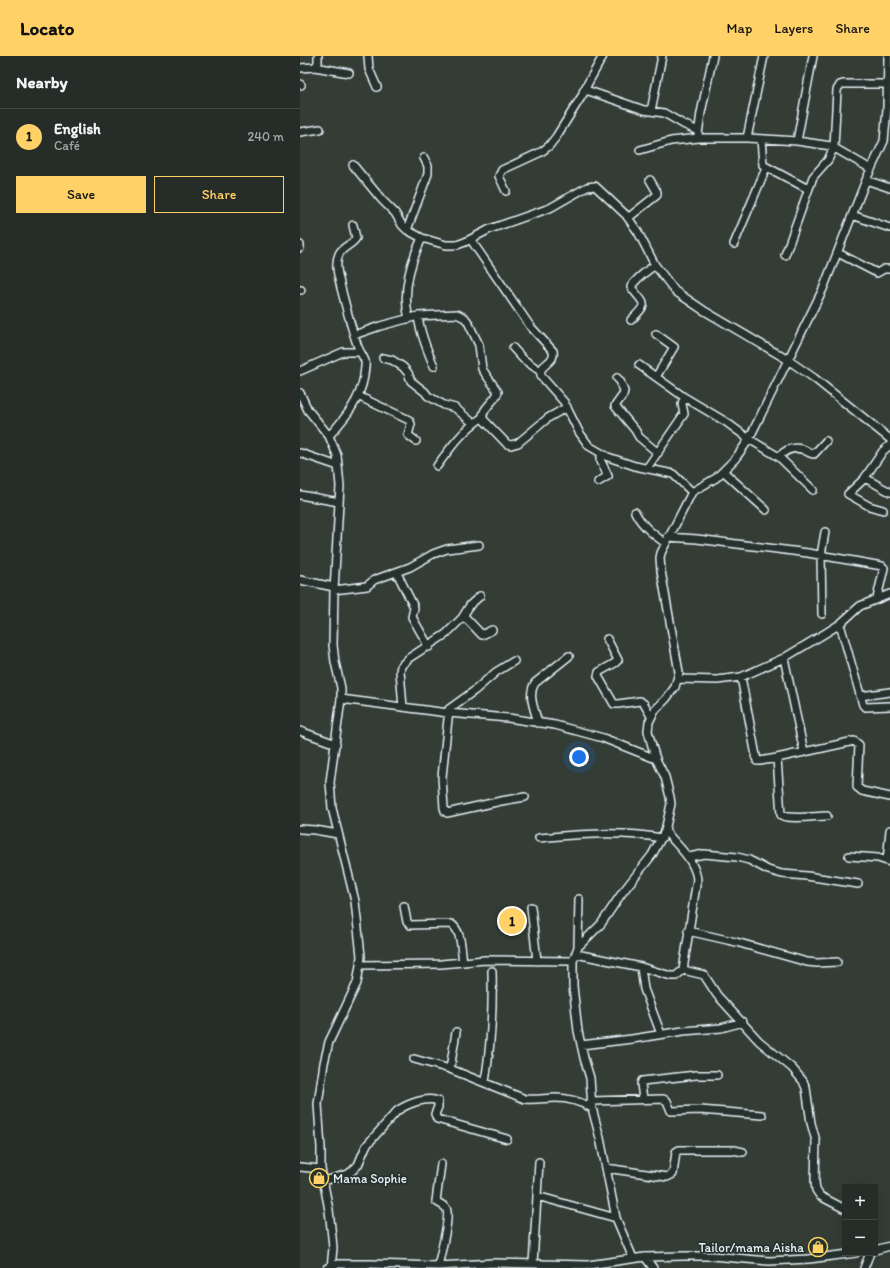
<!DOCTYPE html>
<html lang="en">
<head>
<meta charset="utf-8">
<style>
	body { margin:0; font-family:Itim,sans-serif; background:#323934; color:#f1f3f6 }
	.controls { position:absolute; right:12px; bottom:12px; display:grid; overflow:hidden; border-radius:0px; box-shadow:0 4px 16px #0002 }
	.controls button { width:36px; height:36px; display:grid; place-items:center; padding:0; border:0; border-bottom:1px solid #424945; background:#262d28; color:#f1f3f6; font:20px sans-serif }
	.you { position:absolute; left:279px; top:701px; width:14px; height:14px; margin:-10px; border:3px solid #fff; border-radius:50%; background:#1a73e8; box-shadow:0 0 0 6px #1a73e833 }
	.badge { display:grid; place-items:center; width:26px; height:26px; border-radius:50%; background:#ffd166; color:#111; font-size:13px; font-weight:700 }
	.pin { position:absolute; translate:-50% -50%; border:2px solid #fff; box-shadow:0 1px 4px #0006 }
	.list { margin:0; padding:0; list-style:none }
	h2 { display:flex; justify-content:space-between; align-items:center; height:52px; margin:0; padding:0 16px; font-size:17px }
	h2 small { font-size:13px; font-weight:400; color:#a4a8a8 }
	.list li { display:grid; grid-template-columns:26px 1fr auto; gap:12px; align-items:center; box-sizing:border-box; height:56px; padding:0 16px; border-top:1px solid #424945 }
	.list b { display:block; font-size:15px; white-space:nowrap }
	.list p { margin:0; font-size:13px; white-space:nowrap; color:#a4a8a8 }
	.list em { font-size:13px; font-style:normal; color:#a4a8a8 }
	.actions { display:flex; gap:8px; padding:12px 16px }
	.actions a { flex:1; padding:9px 0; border:1px solid #ffd166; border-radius:0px; text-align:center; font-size:14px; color:#ffd166 }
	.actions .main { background:#ffd166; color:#111 }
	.map { position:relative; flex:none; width:590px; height:1212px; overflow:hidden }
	header { display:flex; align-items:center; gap:24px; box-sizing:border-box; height:56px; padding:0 20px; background:#ffd166; color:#111 }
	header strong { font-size:19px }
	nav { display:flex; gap:22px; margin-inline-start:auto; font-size:14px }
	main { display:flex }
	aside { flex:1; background:#262d28 }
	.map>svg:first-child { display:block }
</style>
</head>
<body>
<header>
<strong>Locato</strong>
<nav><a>Map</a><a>Layers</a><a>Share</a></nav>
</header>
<main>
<aside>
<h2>Nearby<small></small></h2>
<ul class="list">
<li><span class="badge">1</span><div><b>English</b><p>Café</p></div><em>240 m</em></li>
</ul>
<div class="actions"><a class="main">Save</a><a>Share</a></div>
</aside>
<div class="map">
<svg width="590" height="1212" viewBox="0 0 590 1212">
	<rect width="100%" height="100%" fill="#333c35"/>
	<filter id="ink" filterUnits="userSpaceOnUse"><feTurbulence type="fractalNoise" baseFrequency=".025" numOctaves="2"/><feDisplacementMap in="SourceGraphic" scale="8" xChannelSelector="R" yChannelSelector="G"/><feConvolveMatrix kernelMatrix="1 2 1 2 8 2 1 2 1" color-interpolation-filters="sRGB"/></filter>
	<g filter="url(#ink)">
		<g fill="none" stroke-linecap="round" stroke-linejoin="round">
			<g stroke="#e8f1f8" stroke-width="10">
				<path id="minor" d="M68,0L69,13L77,31
					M15,11L49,17
					M0,12L15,11L18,7V0
					M0,28L1,29
					M283,36L303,0
					M351,55L362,0
					M0,76L20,73
					M398,78L401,57L413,0
					M447,82L464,0
					M461,83L463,109L508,133
					M497,85L513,0
					M340,94L371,85L399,82H447L497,85L531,90L571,113
					M53,109L82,144L95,157L102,169L107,174L122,182L146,189H157L165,186L190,173L250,152L287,131L295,130L326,159L338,176L355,209L375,235L403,254L488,304L514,322L590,383
					M566,124L590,132
					M206,135L199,120L202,114L241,96L249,90L256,81L285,35H289L344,54L364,57L383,68L398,75
					M552,159L590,172
					M328,162L357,139V136L350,124
					M107,174L128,118V110L124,102
					M171,184L230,270L253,295C256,308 235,309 242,321L264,346L279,376L289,390L308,401L335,410L373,418L392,436
					M434,188L466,112
					M0,189V192
					M538,197L577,217L584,213H590
					M485,199L513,121L528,104L534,91L537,34L540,29L543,28H590
					M0,234H1
					M118,260C120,277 127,294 134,310
					M109,263C102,236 110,207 122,182
					M331,264C350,246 344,249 331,231C336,222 347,215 355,209
					M54,279L80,270L118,260L157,258L165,262L168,266L179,289L182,313L198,336C195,346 181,352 183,363L207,388L211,389L218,387L248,362L267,351
					M213,292L223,303L240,315
					M83,302L92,304L103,311L108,317L111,325L125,336L128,340L144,349L155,352L173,367
					M339,309L384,341L426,366L449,383L479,401L513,434
					M0,315L43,296H60
					M356,321L374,291L356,278
					M317,322L320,325L324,335L323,339L315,350L335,374L339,381L358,397
					M0,337L8,354L29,380L37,399L40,430L34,534L33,589L35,606L41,632V643L30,726L32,752L55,845L61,900L60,909L57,927L29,986L24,1007L18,1048L21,1092V1113L29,1154L32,1181L33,1192L31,1212
					M58,340L109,364L111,368L108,379L116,385
					M29,380C45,362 60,345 64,320C64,315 66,310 65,305C63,300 60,296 58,291C51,272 46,251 41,232C39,222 34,209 39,198C42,191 52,189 56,182L53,169
					M0,397L38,410
					M479,401C485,394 493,391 502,393C507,395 510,398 514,398L526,385
					M137,410C150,392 164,373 183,361
					M347,412L384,358L382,348L384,341
					M423,415L466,454
					M565,422L590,436
					M298,426L308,420L300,403L302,398
					M0,439L39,446
					M583,454L569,450L548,438L564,423L583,395L590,389
					M335,456C342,470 353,478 365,487
					M368,481L397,483L508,497L582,510L584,512L577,542
					M97,517L113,549L114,552L112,561L129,591
					M0,524L34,531
					M34,534L67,530L74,524L110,511L133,498L147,493L179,489
					M522,558L521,499L525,476
					M164,560L182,579L192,574
					M540,568L563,649L566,651L590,650
					M307,583L318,604L315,607L299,616L298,620L314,648H318L340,645L344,648L351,660
					M484,602L504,696
					M214,605L196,616L174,635L149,653L142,721L144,752L145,755L147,757L201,745L225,741
					M441,621L457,705H460L477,702L554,685L559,689L557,731L562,735L590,741
					M378,623L417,624L441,621L484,602L524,578L540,568L560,550L590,538
					M560,640L590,636
					M41,643L148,657L208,662L255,669L303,682L356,703
					M103,651L100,615L101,610L109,602L146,578L162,562L170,549L180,540
					M238,667C235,654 227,639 235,627L269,600
					M0,675L36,688
					M477,702L481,759C489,764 516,760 527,760
					M0,773L15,774L38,778
					M239,782C280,778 321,775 362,782
					M549,800L578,802L590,806
					M389,801L404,798L437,801L449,804L468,814L482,818L507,820L558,828
					M587,805L590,774
					M104,850L107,866L110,869L151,868C162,874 161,895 163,906
					M231,851L237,905
					M388,875L436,886L507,906L517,907L537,906
					M278,891L279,843
					M276,898L341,911L371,920H376L383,914L397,823C394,803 378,790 365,775
					M60,909L141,908L185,904L273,905
					M341,911L344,933L361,978
					M383,914L404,919L417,939L459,985L492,1012L503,1025L506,1032L511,1067L516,1085L515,1126L516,1134L520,1140L545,1153
					M281,989L332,983L383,975L421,972L443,966
					M114,1003L150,1013L225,1043C236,1044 246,1042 256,1042C270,1042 281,1046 292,1052
					M150,1013L156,976
					M185,1026C191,989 193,953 192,915
					M343,1043L341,1028L342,1025L396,1019H417
					M291,1045L363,1043L367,1045L371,1055L400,1054L462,1059
					M0,1111L21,1113
					M306,1112L367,1121L373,1118L376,1096L379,1094H434L443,1096
					M24,1125L48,1118L52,1115L58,1109L66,1090L97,1055C107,1048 127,1040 138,1045V1051L135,1058L137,1063L207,1083
					M237,1140L316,1162
					M575,1194L590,1190
					M345,1201L353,1212
					M333,1202L316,1162L300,1082L292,1052L290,1022L284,1002L278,975L273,930V905L278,891L301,868L322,837L352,799L365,775L371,748L370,741L365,721L356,703L352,690L348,675L349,666L355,654L366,643L375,631L379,616L361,515L360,502L361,497L392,436L416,422L435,403L448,385L523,233L566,124L584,85L587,53L588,0
					M233,1208L239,1106
					M138,1210C140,1201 151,1158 146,1152C144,1149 139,1148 136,1145L141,1108
					M27,1212L38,1208H71L138,1210L194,1207L288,1209L345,1201L383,1200H412L469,1205L509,1203L556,1197
					M564,1212L570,1197"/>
			</g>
			<use href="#minor" stroke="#26332d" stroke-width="7"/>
		</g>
	</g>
	<defs>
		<g id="shop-ring" transform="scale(1)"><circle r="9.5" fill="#26332d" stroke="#ffd166" stroke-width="1.5"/><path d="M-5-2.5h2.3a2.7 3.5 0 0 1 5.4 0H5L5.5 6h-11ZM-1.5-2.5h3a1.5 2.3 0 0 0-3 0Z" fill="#ffd166"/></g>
	</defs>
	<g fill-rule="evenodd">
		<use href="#shop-ring" x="19" y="1122"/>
		<use href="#shop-ring" x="518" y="1191"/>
	</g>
	<g text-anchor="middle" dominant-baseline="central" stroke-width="3.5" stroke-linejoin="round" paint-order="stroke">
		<g font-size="13" fill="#e8f1f8" stroke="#26332d" text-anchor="start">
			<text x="33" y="1122">Mama Sophie</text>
			<text x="504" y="1191" text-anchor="end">Tailor/mama Aisha</text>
		</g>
	</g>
</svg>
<div class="controls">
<button>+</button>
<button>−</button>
</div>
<div class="you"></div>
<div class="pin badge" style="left:212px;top:865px">1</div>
</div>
</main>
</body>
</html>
